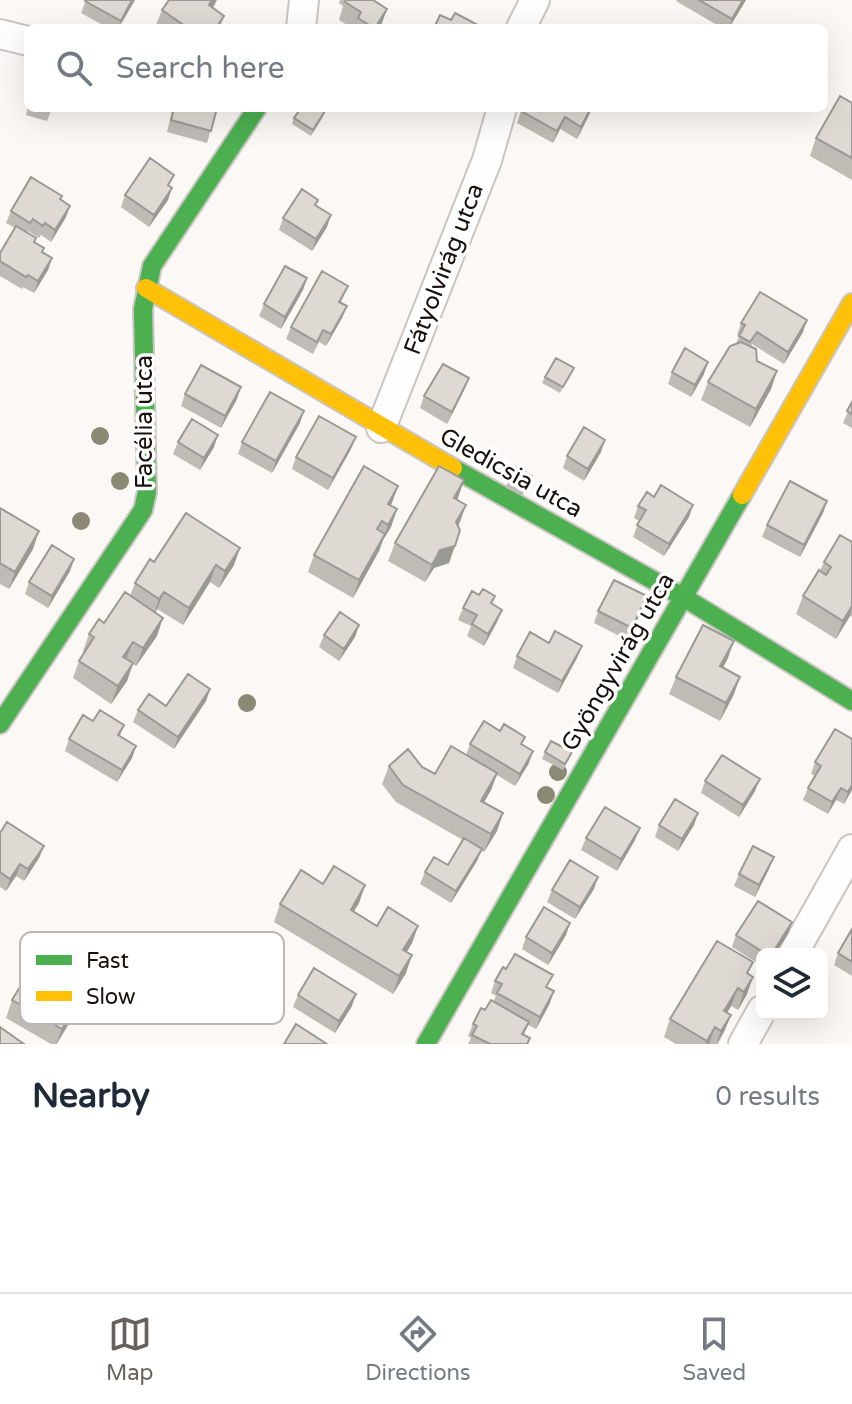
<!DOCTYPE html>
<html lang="en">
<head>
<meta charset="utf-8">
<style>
	body { margin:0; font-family:"Varela Round",sans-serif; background:#f2f2f3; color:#1f2937 }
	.controls { position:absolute; right:24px; bottom:24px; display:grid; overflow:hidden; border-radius:12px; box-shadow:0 8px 32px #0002 }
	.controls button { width:72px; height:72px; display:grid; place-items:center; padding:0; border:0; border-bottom:2px solid #e0e1e3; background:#fff; color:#1f2937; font:40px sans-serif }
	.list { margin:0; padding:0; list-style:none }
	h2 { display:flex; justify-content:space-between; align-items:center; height:104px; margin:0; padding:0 32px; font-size:34px }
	h2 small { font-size:26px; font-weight:400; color:#747a83 }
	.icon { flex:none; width:44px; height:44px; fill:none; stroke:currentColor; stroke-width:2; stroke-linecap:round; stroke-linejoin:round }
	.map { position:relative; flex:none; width:852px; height:1044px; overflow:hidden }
	.search { position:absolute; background:#fff; box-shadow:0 8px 32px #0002; left:24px; right:24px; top:24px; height:88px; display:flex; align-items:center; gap:20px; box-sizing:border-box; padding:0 28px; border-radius:12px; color:#747a83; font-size:30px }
	.sheet { height:248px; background:#fff }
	nav { display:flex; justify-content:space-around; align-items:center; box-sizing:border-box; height:112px; border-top:2px solid #e0e1e3; background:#fff; font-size:22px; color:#747a83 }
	nav a { display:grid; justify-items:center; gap:4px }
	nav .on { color:#67615e }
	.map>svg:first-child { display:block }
</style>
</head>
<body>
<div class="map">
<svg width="852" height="1044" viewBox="0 0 852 1044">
	<rect width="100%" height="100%" fill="#fbf8f6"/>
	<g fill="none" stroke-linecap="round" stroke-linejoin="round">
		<g stroke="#cbc5c2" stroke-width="32">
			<path id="street" d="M301,28L304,0
				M521,28L535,0
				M0,34L28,41
				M381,428L487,160L502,108
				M793,954L852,849
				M743,1044L762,1010"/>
		</g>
		<g stroke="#cbc5c2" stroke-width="22">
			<path id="fast" d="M453,468L683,597L852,701
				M0,724L143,510L147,492L143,309L152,266L257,108
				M426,1044L742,495"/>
		</g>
		<g stroke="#cbc5c2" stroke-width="22">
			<path id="slow" d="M146,288L453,468
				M742,495L852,303"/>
		</g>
		<use href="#street" stroke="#fefefe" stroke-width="28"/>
		<use href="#fast" stroke="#4caf50" stroke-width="18"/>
		<use href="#slow" stroke="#ffc107" stroke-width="18"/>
	</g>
	<g fill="#8b8973">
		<circle cx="100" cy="436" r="9"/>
		<circle cx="120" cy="481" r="9"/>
		<circle cx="81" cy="521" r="9"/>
		<circle cx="247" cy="703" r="9"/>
		<circle cx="558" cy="772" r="9"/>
		<circle cx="546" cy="795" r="9"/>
	</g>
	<path fill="#bfbbb5" d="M86,0H135L119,28H108L81,13Z
		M340,0H373L387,9L380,28H352L339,20L343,6L339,3Z
		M677,0H746L729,28H722L676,1Z
		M216,3L213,8L224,16L220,28L155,27L162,10Z
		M852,103V180L810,156L816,138Z
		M28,107V108H52L47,121L26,115Z
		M173,108H217L207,143L167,132Z
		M592,108L588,117L577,139L560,129L553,143L517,123L521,111Z
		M323,117L311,136L292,124L294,118Z
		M170,187L168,200L149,227L121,207L125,195Z
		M61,200L66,217L51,242L41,235L39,238L28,231L27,233L36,238L34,242L43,252L52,258L48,270L34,293L23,287L22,289L0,276V253L15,228L6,223L11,211Z
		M318,200L316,205L327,227L312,251L279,230L283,218Z
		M307,278L303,290L281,329L259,316L264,304Z
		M348,286L341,303L347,306L342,318L326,346L319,342L313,354L286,339L291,327Z
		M741,323L803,332L784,364L752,344L751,347L757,361L777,371L771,389L750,427L701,400L708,382L736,344L739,336L737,335Z
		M574,368L560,393L542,383L545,377Z
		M672,372L704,374L691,397L668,384Z
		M469,378L464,390L447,424L420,408L424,396Z
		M185,394L237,399L221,428L181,406Z
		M852,402V428L843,423Z
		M300,423L272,473L238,454L242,442Z
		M178,442L214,447L200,470L173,454Z
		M351,449L328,490L292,469L296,457Z
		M601,452L584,481L563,468L567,456Z
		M532,476L522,496L506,488L508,481Z
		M398,486L390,505L397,509L391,527L383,540L379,551L353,598L308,572L314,555Z
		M654,497L689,517L664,556L633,537L639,521L634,518L638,506Z
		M457,500L466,505L458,526L449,563L434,568L425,582L388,561L395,543Z
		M827,501L823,513L800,557L762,537L767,525Z
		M0,508L33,549L9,589L0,584Z
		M852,542V617L850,616L836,639L796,614L803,596L820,571L824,562Z
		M74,559L70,571L48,608L25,594L29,582Z
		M154,562L234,565L219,588L210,582L183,625L157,609L155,613L157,636L136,666L133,664L127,681L111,704L73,678L79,661L84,652L83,651L89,634L104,623L130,596L135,583Z
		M492,604L502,610L497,622L484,646L467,636L471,626L458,620L463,608Z
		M643,608L627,640L594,623L598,611Z
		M359,625L355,637L339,661L319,647L324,635Z
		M549,643L582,646L577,658L558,693L513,668L517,656Z
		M728,658L723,668L734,694L720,721L669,694L676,677Z
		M210,689L206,701L174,749L133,722L138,710L166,706Z
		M93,721L124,725L120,736L136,746L132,758L117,782L65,751L69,739Z
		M852,739V790L844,804L836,800L828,814L803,800L808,788L815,776L811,774L815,762Z
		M470,744L522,745L529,763L515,786L497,775L491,790L484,802L503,813L497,831L484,852L481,850L477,861L451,903L420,884L425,872L448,865L463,840L396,802L382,784L389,766L422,767L435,774L466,755Z
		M545,752L569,759L563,770L542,759Z
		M705,781L755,791L739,817L701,793Z
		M698,813L694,825L678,851L655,837L659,825Z
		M0,833L44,846L39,858L24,881L16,876L6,891L0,887Z
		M586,838L635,840L617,871L581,850Z
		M769,869L755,897L734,886L739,874Z
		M323,884L365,885L359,903L354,911L377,926H418L412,943L407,952L406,973L393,994L274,922L280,904Z
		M594,889L575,919L547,902L552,890Z
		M792,922L788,934L775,954H762V966L732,947L736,935Z
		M852,929V976L834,965L838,953Z
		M566,935L548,965L522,949L526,937Z
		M80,964L74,982L67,993L79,1000L73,1017L57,1044H51L6,1018L12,1000L36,973Z
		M749,974L747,994L738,1010L731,1006L727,1013L731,1015L724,1032L718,1044H676L664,1037L670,1019Z
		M495,981L548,988L550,1003L536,1029L528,1025L524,1035L530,1038L528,1044H468L471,1038L468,1036L473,1024L493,1002L496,996L491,993Z
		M298,995L352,1006L335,1033L293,1007Z"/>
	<path fill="#9b9994" d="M132,0H135L118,28L121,21Z
		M212,0H217L203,22L209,5Z
		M743,0H746L729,28L732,19Z
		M387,9L380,28H375Z
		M592,108L588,117L577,139L581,127Z
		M565,117L560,129L553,143L557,131Z
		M172,188L168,200L149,227L154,215Z
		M70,206L66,217L51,242L55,230Z
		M331,215L327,227L312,251L316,239Z
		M52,258L48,270L34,293L38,281Z
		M307,278L303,290L281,329L285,317Z
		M347,306L342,318L326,346L331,334Z
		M807,320L803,332L784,364L788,352Z
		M708,362L704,374L691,397L695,385Z
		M777,371L771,389L750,427L756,409Z
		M469,378L464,390L447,424L452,412Z
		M241,387L237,399L221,428L225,416Z
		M304,411L300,423L272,473L276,461Z
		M218,435L214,447L200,470L204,458Z
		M356,437L351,449L328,490L333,478Z
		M605,440L601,452L584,481L588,469Z
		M464,480L458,498L448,516L454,498Z
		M398,486L392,503L381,521L388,504Z
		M827,501L823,513L800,557L804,545Z
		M466,505L460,522L450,539L456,522Z
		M693,505L689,517L664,556L669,544Z
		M397,509L391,527L383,540L379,551L353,598L359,580L384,536L388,525Z
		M39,531L33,549L9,589L15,572Z
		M455,546L449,563L434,568L425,582L432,565L440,550Z
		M240,548L234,565L219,588L225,571Z
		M74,559L70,571L48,608L52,596Z
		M216,565L210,582L183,625L189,608Z
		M164,592L157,609L153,617L159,599Z
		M647,596L643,608L627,640L632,628Z
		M852,606L850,616L836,639L843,621Z
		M502,610L497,622L484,646L488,634Z
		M163,618L157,636L136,666L143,648Z
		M359,625L355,637L339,661L344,649Z
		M734,641L728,658L714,684L720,666Z
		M133,642L126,659L123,657Z
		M582,646L577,658L558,693L562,681Z
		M133,663L127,681L111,704L118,686Z
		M740,677L734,694L720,721L726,703Z
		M210,689L206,701L174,749L178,737Z
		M136,746L132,758L117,782L122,770Z
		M533,751L529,763L515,786L520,774Z
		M497,773L491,790L475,818L481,801Z
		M760,779L755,791L739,817L743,805Z
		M852,785V790L844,804L848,792Z
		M841,788L836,800L828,814L832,802Z
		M503,813L497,831L484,852L491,834Z
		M698,813L694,825L678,851L682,839Z
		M640,828L635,840L617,871L621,859Z
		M44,846L39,858L24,881L28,869Z
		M482,849L477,861L451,903L456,891Z
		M774,857L769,869L755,897L759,885Z
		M20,864L16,876L6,891L10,879Z
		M598,877L594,889L575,919L580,907Z
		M365,885L359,903L344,927L351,910Z
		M792,922L788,934L775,954H772Z
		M570,923L566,935L548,965L552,953Z
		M418,926L412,943L397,967L403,950Z
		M412,955L406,973L393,994L399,976Z
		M80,964L74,982L58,1009L64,991Z
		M753,977L747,994L738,1010L744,992Z
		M738,988L731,1006L718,1028L724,1011Z
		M554,991L550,1003L536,1029L540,1017Z
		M356,994L352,1006L335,1033L339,1021Z
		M79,1000L73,1017L56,1044L62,1029Z
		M731,1015L724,1032L716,1044L721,1031Z
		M715,1027L709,1044H706L707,1041Z"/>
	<path fill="#dedad3" stroke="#9b9994" stroke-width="2" d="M86,0H132L121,21L85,1Z
		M169,0H212L209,5L224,16L216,28H188L162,10Z
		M346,0H373L387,9L375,28H374L358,18L361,12L345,2Z
		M699,0H743L732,19Z
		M455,13L478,25L476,28H434L440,15L451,20Z
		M840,96L852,103V158L816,138Z
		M174,108H217L211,131L171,120Z
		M301,108H320L325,111L313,130L294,118Z
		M523,108H591L581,127L565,117L557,131L521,111Z
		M150,158L174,175L168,185L172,188L154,215L125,195Z
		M31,177L62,196L60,199L70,206L55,230L45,223L43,226L33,219L30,223L11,211Z
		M302,189L318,200L315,205L331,215L316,239L283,218Z
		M16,226L36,238L34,242L44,248L42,252L52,258L38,281L28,275L26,277L0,261V253Z
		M285,266L307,278L285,317L264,304Z
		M322,271L348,286L339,302L347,306L331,334L323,330L317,342L291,327Z
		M760,292L807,320L788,352L757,332L750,342L739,336L745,325L741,323Z
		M741,342L756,349L757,361L777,371L756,409L708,382L730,346Z
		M685,348L708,362L695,385L672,372Z
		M556,358L574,368L563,387L545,377Z
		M443,364L469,378L452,412L424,396Z
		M201,365L241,387L225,416L185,394Z
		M270,392L304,411L276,461L242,442Z
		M852,402V414L847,411Z
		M319,416L356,437L333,478L296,457Z
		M192,419L218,435L204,458L178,442Z
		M584,427L605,440L588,469L567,456Z
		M364,466L398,486L388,504L397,509L388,525L382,521L377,529L385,534L359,580L314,555Z
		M439,466L464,480L454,498L466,505L456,522L460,530L455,546L440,550L432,565L395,543Z
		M516,467L532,476L525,490L508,481Z
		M790,481L827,501L804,545L767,525Z
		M661,485L693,505L669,544L637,525L646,510L638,506L647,492L654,497Z
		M0,508L39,531L15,572L0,563Z
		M186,513L240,548L225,571L216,565L189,608L164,592L159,599L135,583L150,559L154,562Z
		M840,535L852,542V606L843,621L803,596L819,570L826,575L831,567L824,562Z
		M52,545L74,559L52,596L29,582Z
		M614,580L647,596L632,628L598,611Z
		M483,589L495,596L491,603L502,610L488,634L472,624L477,615L463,608L472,591L479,595Z
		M125,592L163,618L143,648L133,642L123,657L133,663L118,686L79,661L94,637L89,634L99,619L104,623Z
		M340,612L359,625L344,649L324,635Z
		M703,625L734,641L720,666L740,677L726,703L676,677Z
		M555,631L582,646L562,681L517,656L530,632L549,643Z
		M188,674L210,689L178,737L138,710L149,694L166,706Z
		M100,710L124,725L118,735L136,746L122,770L69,739L83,715L93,721Z
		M484,721L500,731L504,724L525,737L521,744L533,751L520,774L470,744Z
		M835,729L852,739V785L848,792L841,788L832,802L808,788L821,766L815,762Z
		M551,741L572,752L565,764L545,752Z
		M451,746L497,773L481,801L503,813L491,834L403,785L389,766L408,749L422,767L435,774Z
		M722,755L760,779L743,805L705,781Z
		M675,799L698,813L682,839L659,825Z
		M605,807L640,828L621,859L586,838Z
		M7,822L44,846L28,869L20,864L10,879L0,872V833Z
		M464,838L482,849L456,891L425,872L434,857L448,865Z
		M753,846L774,857L759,885L739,874Z
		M570,860L598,877L580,907L552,890Z
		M334,866L365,885L351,910L377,926L388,907L418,926L403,950L412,955L399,976L280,904L301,870L323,884Z
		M758,901L792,922L772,954H766L736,935Z
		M544,907L570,923L552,953L526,937Z
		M852,929V962L838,953Z
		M717,941L753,962L747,973L753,977L744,992L738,988L724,1011L731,1015L721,1031L715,1027L707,1041L670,1019Z
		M51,947L80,964L64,991L79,1000L62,1029L12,1000L31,969L36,973Z
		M515,954L553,975L546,987L554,991L540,1017L497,993L502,984L495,981L503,967L506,969Z
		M314,968L356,994L339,1021L298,995Z
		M491,1000L529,1022L522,1034L530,1038L527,1044H490L472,1035L477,1026L473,1024L481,1008L485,1010Z
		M296,1024L327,1044H284Z
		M0,1027L24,1044H0Z"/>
	<g text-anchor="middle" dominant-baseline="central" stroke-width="7" stroke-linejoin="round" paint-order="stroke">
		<g font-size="24" fill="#18100c" stroke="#fff">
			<text transform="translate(444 269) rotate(-69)">Fátyolvirág utca</text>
			<text transform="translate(144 422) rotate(-90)">Facélia utca</text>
			<text transform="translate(511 473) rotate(29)">Gledicsia utca</text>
			<text transform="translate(618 662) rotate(-60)">Gyöngyvirág utca</text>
		</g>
	</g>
	<rect x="20" y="932" width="264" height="92" rx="12" fill="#fff" stroke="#bab7b6" stroke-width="2"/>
	<rect x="36" y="955" width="36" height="10" fill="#4caf50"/>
	<rect x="36" y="991" width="36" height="10" fill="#ffc107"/>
	<g font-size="22" fill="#18100c">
		<text x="86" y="968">Fast</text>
		<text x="86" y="1004">Slow</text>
	</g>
</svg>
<div class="controls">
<button><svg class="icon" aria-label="layers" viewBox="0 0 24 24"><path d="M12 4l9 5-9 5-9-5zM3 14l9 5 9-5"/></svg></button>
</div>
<div class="search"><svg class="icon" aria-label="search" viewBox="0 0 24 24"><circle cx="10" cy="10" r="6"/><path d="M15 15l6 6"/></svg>Search here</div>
</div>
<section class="sheet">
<h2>Nearby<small>0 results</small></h2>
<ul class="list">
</ul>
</section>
<nav>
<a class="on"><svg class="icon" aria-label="map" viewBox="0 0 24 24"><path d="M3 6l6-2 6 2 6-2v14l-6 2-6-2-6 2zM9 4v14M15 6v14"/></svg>Map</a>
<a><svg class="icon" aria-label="directions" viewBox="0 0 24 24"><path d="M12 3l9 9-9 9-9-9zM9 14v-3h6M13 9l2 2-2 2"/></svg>Directions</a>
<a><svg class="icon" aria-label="saved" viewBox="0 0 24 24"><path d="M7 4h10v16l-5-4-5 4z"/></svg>Saved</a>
</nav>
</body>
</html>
